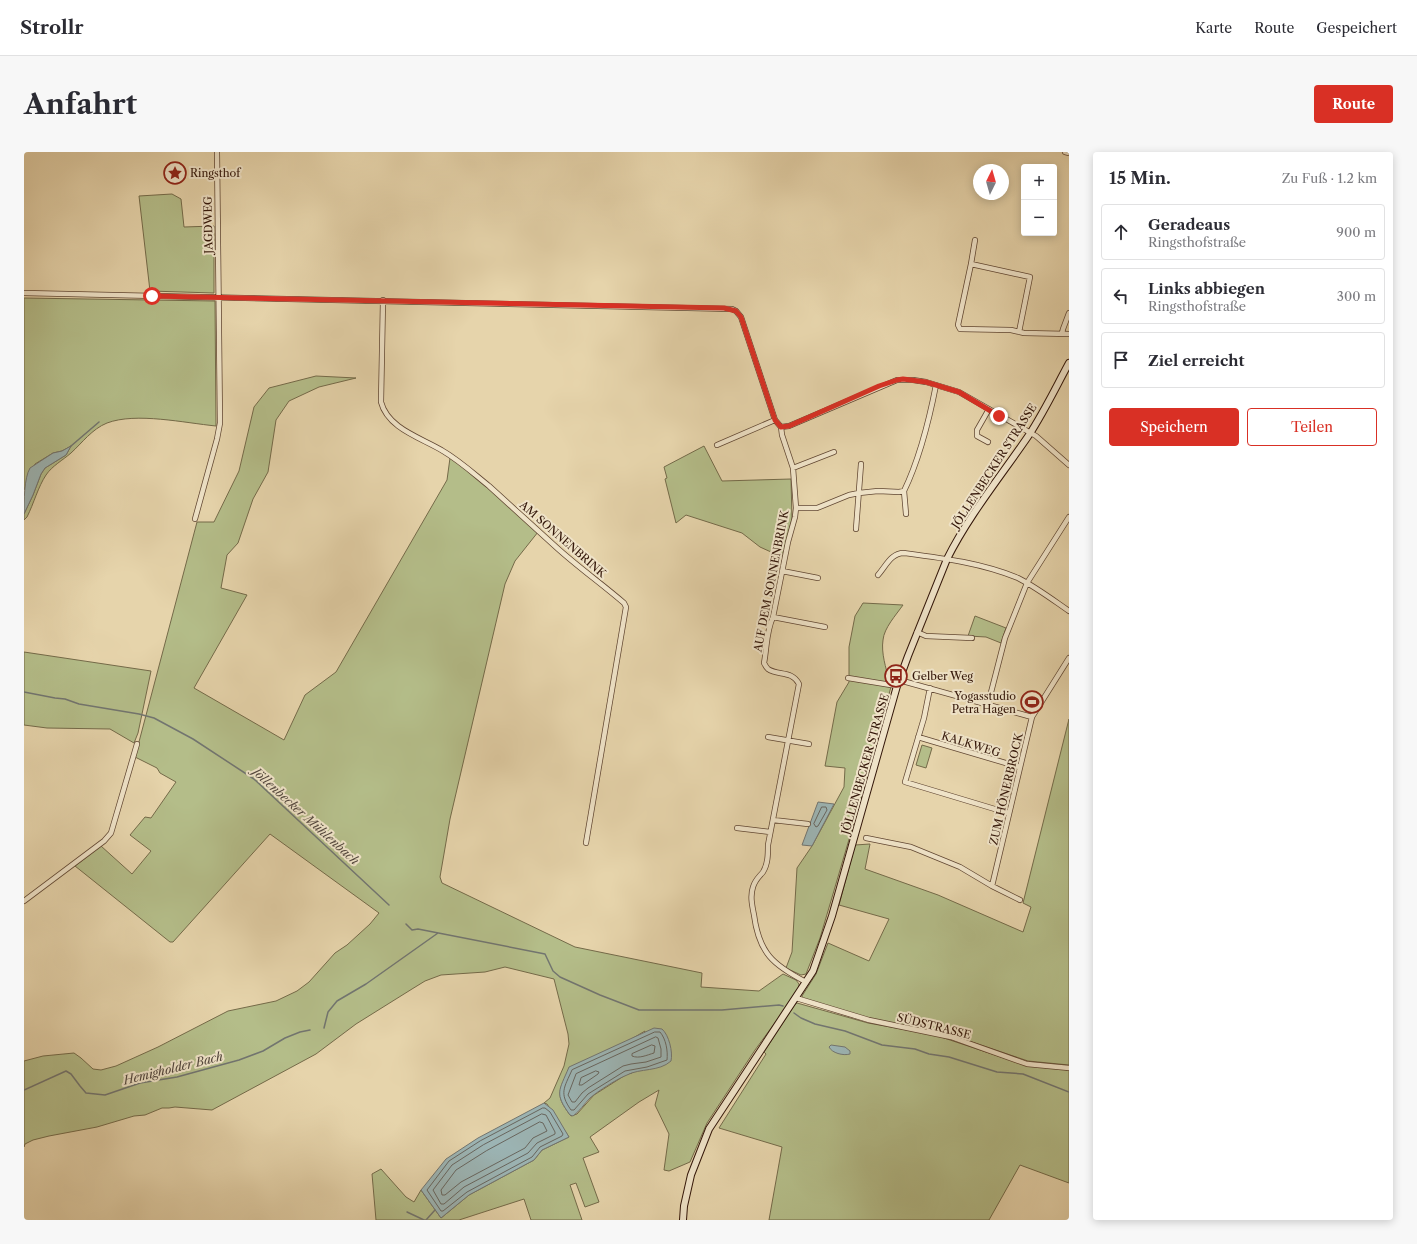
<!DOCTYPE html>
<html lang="de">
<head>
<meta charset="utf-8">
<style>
	body { margin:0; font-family:"Libre Caslon Text",serif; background:#f7f7f7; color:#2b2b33 }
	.controls { position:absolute; right:12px; top:12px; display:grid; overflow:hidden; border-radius:4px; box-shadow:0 2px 10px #0003 }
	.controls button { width:36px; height:36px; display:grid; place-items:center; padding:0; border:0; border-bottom:1px solid #e1e1e2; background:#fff; color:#2b2b33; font:20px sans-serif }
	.compass { position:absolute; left:949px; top:12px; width:36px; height:36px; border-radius:50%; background:#fff; box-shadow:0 2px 10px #0003; rotate:5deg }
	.stop { position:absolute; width:12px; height:12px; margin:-9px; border:3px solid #d93025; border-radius:50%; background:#fff }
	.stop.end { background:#d93025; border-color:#fff; box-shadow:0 1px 4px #0008 }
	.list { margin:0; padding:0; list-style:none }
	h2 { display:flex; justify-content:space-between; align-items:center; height:52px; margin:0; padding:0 16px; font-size:17px }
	h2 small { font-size:13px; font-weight:400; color:#7c7c81 }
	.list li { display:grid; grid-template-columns:26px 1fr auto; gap:12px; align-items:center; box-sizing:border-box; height:56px; margin:0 8px 8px; padding:0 8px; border:1px solid #e1e1e2; border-radius:4px }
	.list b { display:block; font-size:15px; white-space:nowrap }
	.list p { margin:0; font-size:13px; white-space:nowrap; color:#7c7c81 }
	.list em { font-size:13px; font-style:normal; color:#7c7c81 }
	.actions { display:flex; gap:8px; padding:12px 16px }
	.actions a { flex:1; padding:9px 0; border:1px solid #d93025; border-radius:4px; text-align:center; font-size:14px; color:#d93025 }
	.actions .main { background:#d93025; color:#fff }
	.icon { flex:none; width:22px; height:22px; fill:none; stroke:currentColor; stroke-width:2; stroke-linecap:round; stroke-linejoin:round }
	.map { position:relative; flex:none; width:1045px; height:1068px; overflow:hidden; border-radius:4px }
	header { display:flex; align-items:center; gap:24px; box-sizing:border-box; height:56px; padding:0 20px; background:#fff; border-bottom:1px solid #e1e1e2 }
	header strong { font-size:19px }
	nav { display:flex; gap:22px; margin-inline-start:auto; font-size:14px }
	.intro { display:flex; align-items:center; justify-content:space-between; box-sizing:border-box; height:96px; padding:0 24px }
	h1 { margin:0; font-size:28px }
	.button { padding:10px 18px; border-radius:4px; background:#d93025; color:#fff; font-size:14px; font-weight:700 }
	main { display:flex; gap:24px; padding:0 24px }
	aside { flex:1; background:#fff; border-radius:4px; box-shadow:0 2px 10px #0003 }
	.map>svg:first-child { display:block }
</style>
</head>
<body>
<header>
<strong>Strollr</strong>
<nav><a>Karte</a><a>Route</a><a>Gespeichert</a></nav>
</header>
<div class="intro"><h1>Anfahrt</h1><a class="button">Route</a></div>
<main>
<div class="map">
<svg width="1045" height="1068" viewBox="0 0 1045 1068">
	<rect width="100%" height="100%" fill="#e6d4ab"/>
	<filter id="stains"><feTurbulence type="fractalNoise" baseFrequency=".005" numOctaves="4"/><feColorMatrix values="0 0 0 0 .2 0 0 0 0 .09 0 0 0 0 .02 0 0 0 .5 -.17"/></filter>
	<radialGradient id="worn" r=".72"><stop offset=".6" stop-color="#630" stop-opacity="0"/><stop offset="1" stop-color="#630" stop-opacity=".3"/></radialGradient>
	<path fill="#b4bd89" stroke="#746a49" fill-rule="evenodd" d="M148,42L157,47L160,75L190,74V141L126,139L115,44Z
		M0,146L191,149L192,274C161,271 112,260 83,271C68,277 58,291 47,301C39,308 28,314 22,323C14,335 10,351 3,365L0,368V362L9,343L17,322L21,316L42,303L47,294L38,299L29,301L11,312L0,338Z
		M292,224L332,226L295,235L265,249L252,268L244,320L229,347L214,391L203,403L197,436L223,443L170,536L260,588L281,543L312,520L423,328L426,306L438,313L514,380L491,409L481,432L426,667L416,725L418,731L551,795L678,821L677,835L735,839L759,822L772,828L775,832V836L761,857L731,898L683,971L666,1010L645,1019L640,1018L645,982L631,953L635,938L615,950L566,985L575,1000L559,1006L575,1050L561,1055L552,1031L546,1033L558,1068H507L500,1047L435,1068H352L348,1022L357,1017L382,1045L390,1050L397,1038L417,1066L445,1043L510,1008L518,998L545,985L523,952L520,951L526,946L540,914L545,892L544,882L530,827L481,815L461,820L417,823L401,829L388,837L332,872L292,902L188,958L151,955L145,956H138L121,963L110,964L73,975L25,984L9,988L1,992L0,995V909L19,904L50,901L57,906L69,917L77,918L92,914L134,895L204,859L252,849L273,839L285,830L311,801L323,793L346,772L355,761L246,682L149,790H146L51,714L77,694L108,722L127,699L106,683L121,665L127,666L152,630L136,621L133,616L111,605L173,370H190L215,319L230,255L245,236ZM621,879L608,921L603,922L570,943L553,962L547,964L546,963C536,949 532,943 541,926Z
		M680,294L698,329L767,327L768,367L758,405L736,395L718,381L662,363L652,371L641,327L643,326L640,315Z
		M839,451L879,453C872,463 860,476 859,488C857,501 862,516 865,528L868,531L838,643L809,742L796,786L782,822L777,823L762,816L768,800L773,716L788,694L820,635L821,616L801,614L813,550L825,530V495L831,464Z
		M951,464L982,476L977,491L962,485L944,484Z
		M0,500L127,519L114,581L110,591L86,577L23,576L0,573Z
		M1045,567V913L1004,909L927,883L902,877L845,867L779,847L778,844L792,822L804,791L845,809L865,767L815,753L831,693L846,692L841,717L914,743L999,780L1007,755L999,751Z
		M898,593L908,596L902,616L892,613Z
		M773,851L844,871L911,883L1001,913L1045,918V1031L996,1013L965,1068H745L758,995L695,976L742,902L740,900L771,852Z"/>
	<path fill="#9cb5b5" stroke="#727570" d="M47,294L42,303L21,316L17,322L9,343L0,362C0,350 0,326 6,316L29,301L38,299Z
		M794,650L810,652L788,694L778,693Z
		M630,876L638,877C645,883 649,900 647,909C635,920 616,916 603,923C593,927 574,939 566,946C560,952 556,959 549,964L546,963C530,941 535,939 545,915Z
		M807,893L821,895L826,899V902C819,904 808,901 805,895Z
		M520,951L529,958L545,985L518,998L510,1008L445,1043L417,1066L397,1038L422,1007L454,986Z"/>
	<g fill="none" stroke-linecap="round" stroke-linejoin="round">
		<path stroke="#68665f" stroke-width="1" d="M798,655H802L803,658L794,674L792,675L790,672Z
			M631,880H636C642,887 644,899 643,908L623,915L601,919L564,942L550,958H547C535,941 540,936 548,918Z
			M632,885L634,886L637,897V905L622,910L607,912L599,914L564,936L558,941L551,950H548L544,943L552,922Z
			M628,893L631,894L630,901C623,903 615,907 608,904V902Z
			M572,919L575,920L574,922L558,933H555L557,926Z
			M519,956H521L526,960L539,982L538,984L516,995L508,1005L443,1040L419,1059H417L403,1038L425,1009L456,989Z
			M518,962L522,963L531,980V982L513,991L504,1001L440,1035L420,1052H417L409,1038L428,1013L459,993Z
			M516,970L519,971L523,979L509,986L501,996L437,1030L421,1043H418L417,1038L432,1018L462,999Z"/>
		<path stroke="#727570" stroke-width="1.5" d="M47,294L75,270
			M0,540L31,546L41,547L55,552L115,562L130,566L169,587L230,627L365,753
			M382,772L388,778L394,777L521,802L529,819L536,825L576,843L615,858H698L755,853L759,854
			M770,861L777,866L791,872L821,879L858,893L891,897L905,902L925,905L973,920L999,922L1045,940
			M300,876L304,860L313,849L342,832L414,781
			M0,938L42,919L47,922L56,934L62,941L81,943L116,931L153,925L215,908L239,899L261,886L276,880L286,878
			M383,1060L400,1068
			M402,1068L411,1058"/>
		<g stroke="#604632" stroke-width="6">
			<path id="minor" d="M1041,0L1045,1
				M947,112L951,88
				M0,141L708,157L712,159L717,165L751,268L757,275L765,274L873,228H889L902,230L935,240L1012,284L1045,313
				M359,148L357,250C364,277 398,286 419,299C436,309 450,322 465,334C487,354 510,375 532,395C554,415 578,432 600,451L602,455L562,691
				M995,180L1006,125L947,112L934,173L936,177L987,178L1000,181L1045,182
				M1038,181L1039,177L1045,161
				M757,275L758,283L769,316L772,356L771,365L764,390L749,465C742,480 743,496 740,511C741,513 742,515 744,517C754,524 768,518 775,532L744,693C744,702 744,712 739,720C735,725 731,728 729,735C726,744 728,753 730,763C735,801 749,813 782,830
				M964,290L953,284V278L965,257
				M693,293L751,268
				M769,316L810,300
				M880,339L882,362
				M772,356H793L825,343L835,341L854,339L875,340L880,339C896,306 905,269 912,233
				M171,367L193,287L196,271L193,0
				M832,377L837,312
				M758,419L794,426
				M854,423C862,414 867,401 880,401C918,406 958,411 994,426C1012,435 1029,448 1045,459
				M749,465L801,475
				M893,480L902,484L948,486
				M824,526L873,534
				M875,528L1008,565
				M906,536L900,566L881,630L984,661
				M964,552L981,486L1003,431L1045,365
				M744,585L785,592
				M894,585L995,615
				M749,668L784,672
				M713,676L746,680
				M842,686L887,695L936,715L968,734L996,748
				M968,734L1008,565L1045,506
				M0,749L80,689L87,681L113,592
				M772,846L845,868L927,885L1003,912L1045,916"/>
		</g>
		<g stroke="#331609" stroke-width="8">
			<path id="secondary" d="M659,1068L660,1054L667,1023L685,977L789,819L808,764L873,534L884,504L923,407C945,363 977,324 1005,283C1020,260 1032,235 1045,211"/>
		</g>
		<use href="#minor" stroke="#efe3c8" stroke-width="4.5"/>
		<use href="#secondary" stroke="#efe3c8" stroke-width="6"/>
	</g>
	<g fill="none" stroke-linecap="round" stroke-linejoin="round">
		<path stroke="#d93025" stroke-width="5" d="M128,144L700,156L712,159L717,165L751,268L757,275L765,274L855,234L873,228L879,227L902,230L935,240L975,264"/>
	</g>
	<defs>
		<g id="sight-ring" transform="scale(1.15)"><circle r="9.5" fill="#efe3c8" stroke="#8f2418" stroke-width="1.5"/><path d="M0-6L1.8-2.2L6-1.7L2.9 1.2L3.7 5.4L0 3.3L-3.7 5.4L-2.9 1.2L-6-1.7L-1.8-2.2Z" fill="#8f2418"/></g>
		<g id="bus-ring" transform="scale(1.15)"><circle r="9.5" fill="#efe3c8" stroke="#8f2418" stroke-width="1.5"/><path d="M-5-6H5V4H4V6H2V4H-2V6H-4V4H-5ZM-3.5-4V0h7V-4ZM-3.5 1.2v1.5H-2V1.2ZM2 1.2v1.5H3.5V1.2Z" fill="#8f2418"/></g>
		<g id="stadium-ring" transform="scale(1.15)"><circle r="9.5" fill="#efe3c8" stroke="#8f2418" stroke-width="1.5"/><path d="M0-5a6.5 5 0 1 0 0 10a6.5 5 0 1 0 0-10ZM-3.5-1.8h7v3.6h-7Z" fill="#8f2418"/></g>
	</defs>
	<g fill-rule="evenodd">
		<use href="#sight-ring" x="151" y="21"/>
		<use href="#bus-ring" x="872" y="524"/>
		<use href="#stadium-ring" x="1008" y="550"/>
	</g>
	<g text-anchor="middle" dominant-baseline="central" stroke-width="4" stroke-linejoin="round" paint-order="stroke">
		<g font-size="11" fill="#331609" stroke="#efe3c8" text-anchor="start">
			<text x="166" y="21">Ringsthof</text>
			<text x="888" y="524">Gelber Weg</text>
			<text x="992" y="544" text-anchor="end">Yogasstudio<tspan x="992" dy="13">Petra Hagen</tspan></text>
		</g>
		<g font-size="11" fill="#331609" stroke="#efe3c8">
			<text transform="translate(184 73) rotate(-91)">JAGDWEG</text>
			<text transform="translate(970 314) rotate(-57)">JÖLLENBECKER STRASSE</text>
			<text transform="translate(539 387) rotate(41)">AM SONNENBRINK</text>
			<text transform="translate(747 429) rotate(-79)">AUF DEM SONNENBRINK</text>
			<text transform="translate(947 592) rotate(17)">KALKWEG</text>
			<text transform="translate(841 612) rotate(-74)">JÖLLENBECKER STRASSE</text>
			<text transform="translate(982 637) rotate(-77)">ZUM HÖNERBROCK</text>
			<text transform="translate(910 874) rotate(14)">SÜDSTRASSE</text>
		</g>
		<g font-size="12" font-style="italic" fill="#52463d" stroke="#efe3c8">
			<text transform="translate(282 664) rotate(42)">Jöllenbecker Mühlenbach</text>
			<text transform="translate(149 916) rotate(-14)">Hemigholder Bach</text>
		</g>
	</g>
	<rect width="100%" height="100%" filter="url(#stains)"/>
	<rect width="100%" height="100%" fill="url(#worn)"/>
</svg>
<div class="controls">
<button>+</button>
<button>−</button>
</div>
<svg class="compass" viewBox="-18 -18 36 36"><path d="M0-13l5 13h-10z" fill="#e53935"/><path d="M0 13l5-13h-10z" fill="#7c7c81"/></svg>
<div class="stop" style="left:128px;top:144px"></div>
<div class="stop end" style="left:975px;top:264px"></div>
</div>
<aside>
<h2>15 Min.<small>Zu Fuß · 1.2 km</small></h2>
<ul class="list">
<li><svg class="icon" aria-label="ahead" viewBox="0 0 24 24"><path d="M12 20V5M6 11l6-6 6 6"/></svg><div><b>Geradeaus</b><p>Ringsthofstraße</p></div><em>900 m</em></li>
<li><svg class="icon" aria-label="left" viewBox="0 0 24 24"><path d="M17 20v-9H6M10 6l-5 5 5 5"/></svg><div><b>Links abbiegen</b><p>Ringsthofstraße</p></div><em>300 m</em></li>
<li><svg class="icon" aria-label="arrive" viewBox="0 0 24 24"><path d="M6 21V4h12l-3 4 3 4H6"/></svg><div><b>Ziel erreicht</b></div></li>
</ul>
<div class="actions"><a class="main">Speichern</a><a>Teilen</a></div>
</aside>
</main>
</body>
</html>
